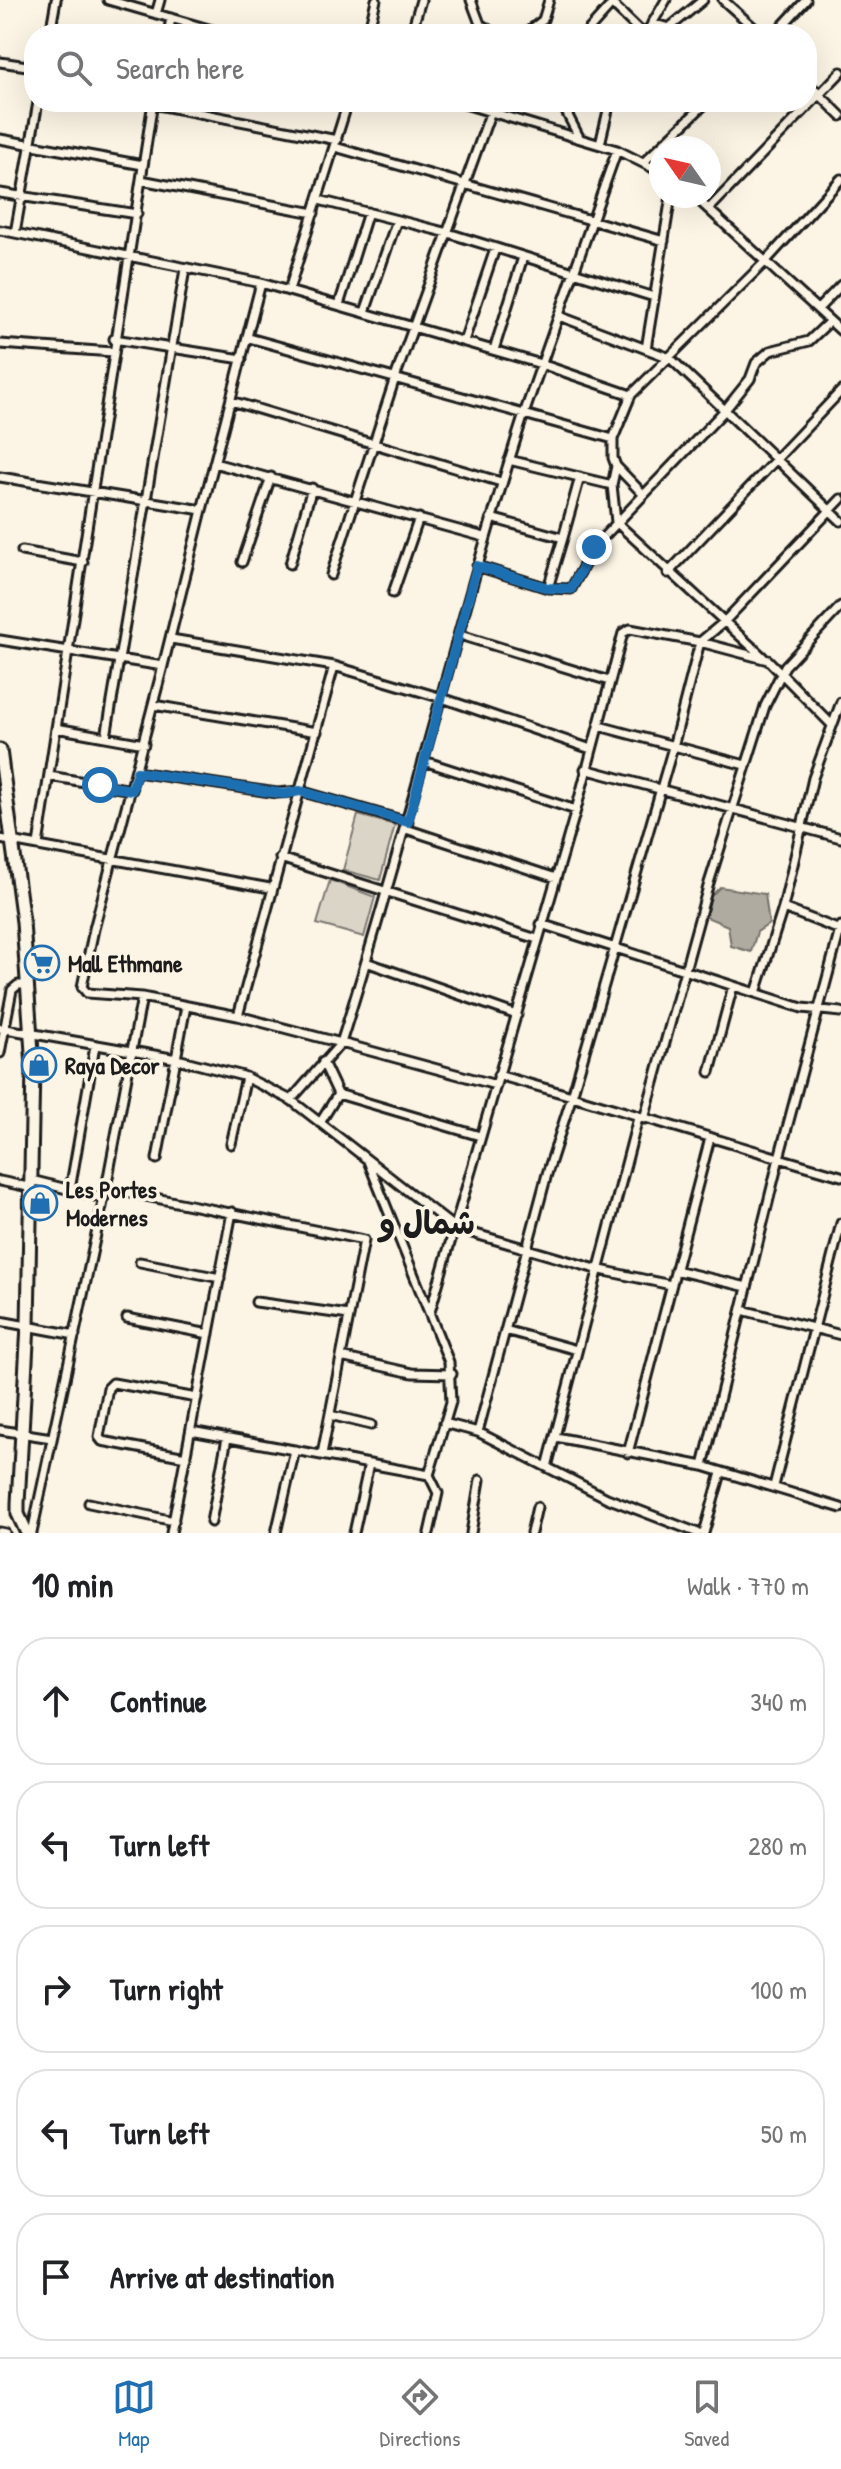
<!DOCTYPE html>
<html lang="en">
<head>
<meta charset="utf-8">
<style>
	body { margin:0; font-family:"Patrick Hand","Playpen Sans Arabic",sans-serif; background:#f6f6f6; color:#202124 }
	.compass { position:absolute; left:649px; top:136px; width:72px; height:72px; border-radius:50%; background:#fff; box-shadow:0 8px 32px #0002; rotate:304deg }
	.stop { position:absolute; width:24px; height:24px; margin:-18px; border:6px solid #1f6fb2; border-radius:50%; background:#fff }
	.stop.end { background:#1f6fb2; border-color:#fff; box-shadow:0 2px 8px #0008 }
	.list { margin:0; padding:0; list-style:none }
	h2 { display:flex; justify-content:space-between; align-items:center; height:104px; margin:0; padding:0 32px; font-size:34px }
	h2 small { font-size:26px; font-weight:400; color:#757577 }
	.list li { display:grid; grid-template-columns:52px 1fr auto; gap:24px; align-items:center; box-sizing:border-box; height:128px; margin:0 16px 16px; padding:0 16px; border:2px solid #e0e0e0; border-radius:32px }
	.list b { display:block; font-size:30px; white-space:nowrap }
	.list em { font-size:26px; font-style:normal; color:#757577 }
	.icon { flex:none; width:44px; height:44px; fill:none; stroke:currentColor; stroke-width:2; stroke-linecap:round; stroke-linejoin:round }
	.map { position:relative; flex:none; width:841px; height:1533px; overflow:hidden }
	.search { position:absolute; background:#fff; box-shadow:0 8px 32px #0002; left:24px; right:24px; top:24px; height:88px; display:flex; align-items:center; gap:20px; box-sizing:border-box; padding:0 28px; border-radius:32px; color:#757577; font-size:30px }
	.sheet { height:824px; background:#fff }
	nav { display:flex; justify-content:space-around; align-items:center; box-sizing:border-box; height:112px; border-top:2px solid #e0e0e0; background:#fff; font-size:22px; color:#757577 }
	nav a { display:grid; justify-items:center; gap:4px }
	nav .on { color:#1f6fb2 }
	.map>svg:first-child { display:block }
</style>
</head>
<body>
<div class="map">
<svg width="841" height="1533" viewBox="0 0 841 1533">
	<rect width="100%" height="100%" fill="#fcf5e5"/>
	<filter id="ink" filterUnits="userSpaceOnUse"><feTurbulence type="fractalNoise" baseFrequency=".0125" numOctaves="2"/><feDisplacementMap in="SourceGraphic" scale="16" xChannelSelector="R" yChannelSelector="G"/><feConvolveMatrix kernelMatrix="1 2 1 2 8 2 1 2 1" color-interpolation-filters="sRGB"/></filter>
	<g filter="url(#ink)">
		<path fill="#dbd5c8" stroke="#7c7872" stroke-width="2" d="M358,815L395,825L380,880L343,870Z
			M330,880L375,897L364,937L317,924Z"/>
		<path fill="#b0aba1" stroke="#75726c" stroke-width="2" d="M720,887L765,894L769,924L757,932L751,952L731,946L728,926L704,916L707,900Z"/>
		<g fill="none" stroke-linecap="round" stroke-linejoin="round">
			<g stroke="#1c1c1c" stroke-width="13">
				<path id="street" d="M108,0L226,34
					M471,0L480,24L495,34
					M608,0L643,34
					M723,0L761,34
					M156,14L160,0
					M652,23L669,28L703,0
					M50,34L56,0
					M168,34L171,18
					M368,34L376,0
					M411,34L421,0
					M525,34L543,20L549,0
					M585,34L612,4
					M646,34L666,0
					M775,34L806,0
					M0,62L34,67
					M807,82L841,116
					M458,102L617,150L661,172
					M561,102L579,137
					M153,104L337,140
					M0,139L143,165
					M600,144L610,102
					M335,147L664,241
					M645,161L707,102
					M141,180L314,213
					M0,193L137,214
					M694,196L841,331
					M319,200L448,233L654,297
					M709,209L841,72
					M0,230L261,283L202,510L0,477
					M15,233L38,102
					M261,283L541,364L631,395
					M289,290L348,102
					M339,305L368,212
					M818,309L841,285
					M365,312L397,220
					M559,316L670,358L841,521
					M249,338L524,414L617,150
					M114,339L242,359
					M464,341L495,249
					M0,344L113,352
					M646,349L671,196
					M494,350L523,257
					M231,401L501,482
					M509,460L612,485
					M214,463L484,537
					M616,466L612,485L616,522L763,657
					M642,493L616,466L613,458V439L631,395L765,262L841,179
					M491,518L563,538L548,588
					M563,538L580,477
					M22,551L83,562
					M242,562L271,477
					M290,564L312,488
					M477,566L548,588L571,589L594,547L725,410L750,379L756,363L770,351L809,341L830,321
					M668,573L841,391
					M331,575L395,378L491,111
					M393,593L419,518
					M460,635L609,681
					M0,640L163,666L202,510
					M163,666L94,929L82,987L87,993L142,997L238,1016L334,666L171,639
					M334,666L442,698L591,749
					M153,705L317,732
					M599,726L745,765
					M56,728L144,744
					M106,737L185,269
					M424,761L576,810
					M585,769L841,838
					M137,772L277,793L300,791L408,822
					M49,776L132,790
					M406,829L556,878
					M0,839L270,888
					M38,845L153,102
					M280,858L537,939
					M541,924L802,1008L841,1012
					M840,930L783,908L813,778L841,702
					M366,962L517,1015
					M756,993L783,908
					M238,1016L341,1043C407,835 457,622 524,414L613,439
					M0,1028L177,1059L243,1076L291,1100L455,1228L596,1269L671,1285
					M0,1053L12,990L18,985H28
					M323,1062L338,1094
					M710,1072L733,986
					M498,1075L572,1096L673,747L700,642L768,660L832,725
					M291,1100L341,1043L496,1085
					M644,1119L709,883L765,706L785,666L841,606
					M320,1123L338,1094L480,1136
					M231,1144L246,1077
					M157,1159L186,1006
					M368,1161L449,1362L451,1402L429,1475
					M31,1180L103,1198
					M0,1181L28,1187
					M106,1188L364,1240L322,1454
					M70,1190L95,1046
					M140,1262L220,1278
					M675,1270L747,1287
					M256,1302L349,1315
					M742,1310L841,1335
					M430,1312L576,810L623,633L630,629L700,642L724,622L841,499
					M127,1318L209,1334
					M0,1321L75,1335
					M505,1330L577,1350
					M341,1357L412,1373L452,1374
					M330,1415L371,1425
					M444,1423L478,1432L607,1498L698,1533
					M0,1430L52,1438
					M191,1431L429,1475L438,1493L429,1533
					M478,1432L547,1174L572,1096L779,1158L841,926
					M556,1437L703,1466L841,1508
					M628,1453L710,1138
					M186,1457L102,1441L99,1437L108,1388L113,1383L197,1398
					M703,1466L779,1158L841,1176
					M547,1467L638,1118
					M774,1486L841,1223
					M89,1503L174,1521
					M211,1522L227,1438
					M0,1532L5,1533
					M32,1533L106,1188L142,997
					M171,1533L232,1212
					M276,1533L295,1450
					M354,1533L369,1464
					M471,1533L480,1480
					M531,1533L537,1507
					M704,1533L721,1473"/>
			</g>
			<g stroke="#1c1c1c" stroke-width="17">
				<path id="secondary" d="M0,750L23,922L33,1067L28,1325L18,1503V1514L27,1533"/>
			</g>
			<use href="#street" stroke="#fcf5e5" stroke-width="7"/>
			<use href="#secondary" stroke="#fcf5e5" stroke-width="11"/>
		</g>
	</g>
	<g fill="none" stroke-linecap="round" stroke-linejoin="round" filter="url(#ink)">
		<path stroke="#1f6fb2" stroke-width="10" d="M100,785L132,790L137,772L284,794L300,791L408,822L477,566L548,588L571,589L594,547"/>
	</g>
	<defs>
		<g id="supermarket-ring" transform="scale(1.8)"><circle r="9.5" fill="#fcf5e5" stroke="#1f6fb2" stroke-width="1.5"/><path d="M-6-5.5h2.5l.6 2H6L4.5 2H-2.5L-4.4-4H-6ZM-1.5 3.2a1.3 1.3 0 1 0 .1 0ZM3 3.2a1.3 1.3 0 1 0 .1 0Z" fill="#1f6fb2"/></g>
		<g id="shop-ring" transform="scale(1.8)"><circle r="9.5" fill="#fcf5e5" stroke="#1f6fb2" stroke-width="1.5"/><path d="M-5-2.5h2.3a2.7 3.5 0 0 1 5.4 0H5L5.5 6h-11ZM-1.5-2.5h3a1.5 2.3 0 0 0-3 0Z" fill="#1f6fb2"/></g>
	</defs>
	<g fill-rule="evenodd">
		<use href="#supermarket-ring" x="42" y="963"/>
		<use href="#shop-ring" x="39" y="1065"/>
		<use href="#shop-ring" x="40" y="1203"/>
	</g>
	<g text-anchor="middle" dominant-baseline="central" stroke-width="7" stroke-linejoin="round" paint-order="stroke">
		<g font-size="24" font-weight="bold" fill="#1c1c1c" stroke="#fcf5e5" text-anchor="start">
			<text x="68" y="963">Mall Ethmane</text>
			<text x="65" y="1065">Raya Decor</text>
			<text x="66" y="1189">Les Portes<tspan x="66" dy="28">Modernes</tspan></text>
		</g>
		<g font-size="32" font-weight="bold" fill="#1c1c1c" stroke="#fcf5e5">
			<text x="427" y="1222">شمال و</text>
		</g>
	</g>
</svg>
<svg class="compass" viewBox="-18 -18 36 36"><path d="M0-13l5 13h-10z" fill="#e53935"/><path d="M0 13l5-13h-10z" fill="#757577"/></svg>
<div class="stop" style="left:100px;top:785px"></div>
<div class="stop end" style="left:594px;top:547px"></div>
<div class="search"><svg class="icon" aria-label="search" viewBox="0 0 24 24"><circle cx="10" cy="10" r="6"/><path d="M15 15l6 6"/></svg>Search here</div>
</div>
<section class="sheet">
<h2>10 min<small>Walk · 770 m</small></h2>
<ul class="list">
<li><svg class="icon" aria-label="ahead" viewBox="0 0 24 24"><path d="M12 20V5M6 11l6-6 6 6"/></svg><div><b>Continue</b></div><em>340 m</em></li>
<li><svg class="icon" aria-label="left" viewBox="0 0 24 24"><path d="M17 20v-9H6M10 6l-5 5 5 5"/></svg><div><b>Turn left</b></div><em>280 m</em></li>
<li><svg class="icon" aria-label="right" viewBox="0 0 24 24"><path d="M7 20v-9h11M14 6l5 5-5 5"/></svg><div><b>Turn right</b></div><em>100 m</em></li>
<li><svg class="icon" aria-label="left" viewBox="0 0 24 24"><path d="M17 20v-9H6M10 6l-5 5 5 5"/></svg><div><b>Turn left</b></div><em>50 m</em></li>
<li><svg class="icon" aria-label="arrive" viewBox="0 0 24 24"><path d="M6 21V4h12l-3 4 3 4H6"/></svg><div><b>Arrive at destination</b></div></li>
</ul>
</section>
<nav>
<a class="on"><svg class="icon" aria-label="map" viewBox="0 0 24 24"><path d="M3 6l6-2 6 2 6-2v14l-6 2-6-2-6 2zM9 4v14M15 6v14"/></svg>Map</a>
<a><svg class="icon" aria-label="directions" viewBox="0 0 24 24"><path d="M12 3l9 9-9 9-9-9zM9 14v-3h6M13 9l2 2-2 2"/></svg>Directions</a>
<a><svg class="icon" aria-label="saved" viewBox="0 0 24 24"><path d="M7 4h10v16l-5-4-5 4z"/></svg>Saved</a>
</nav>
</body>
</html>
